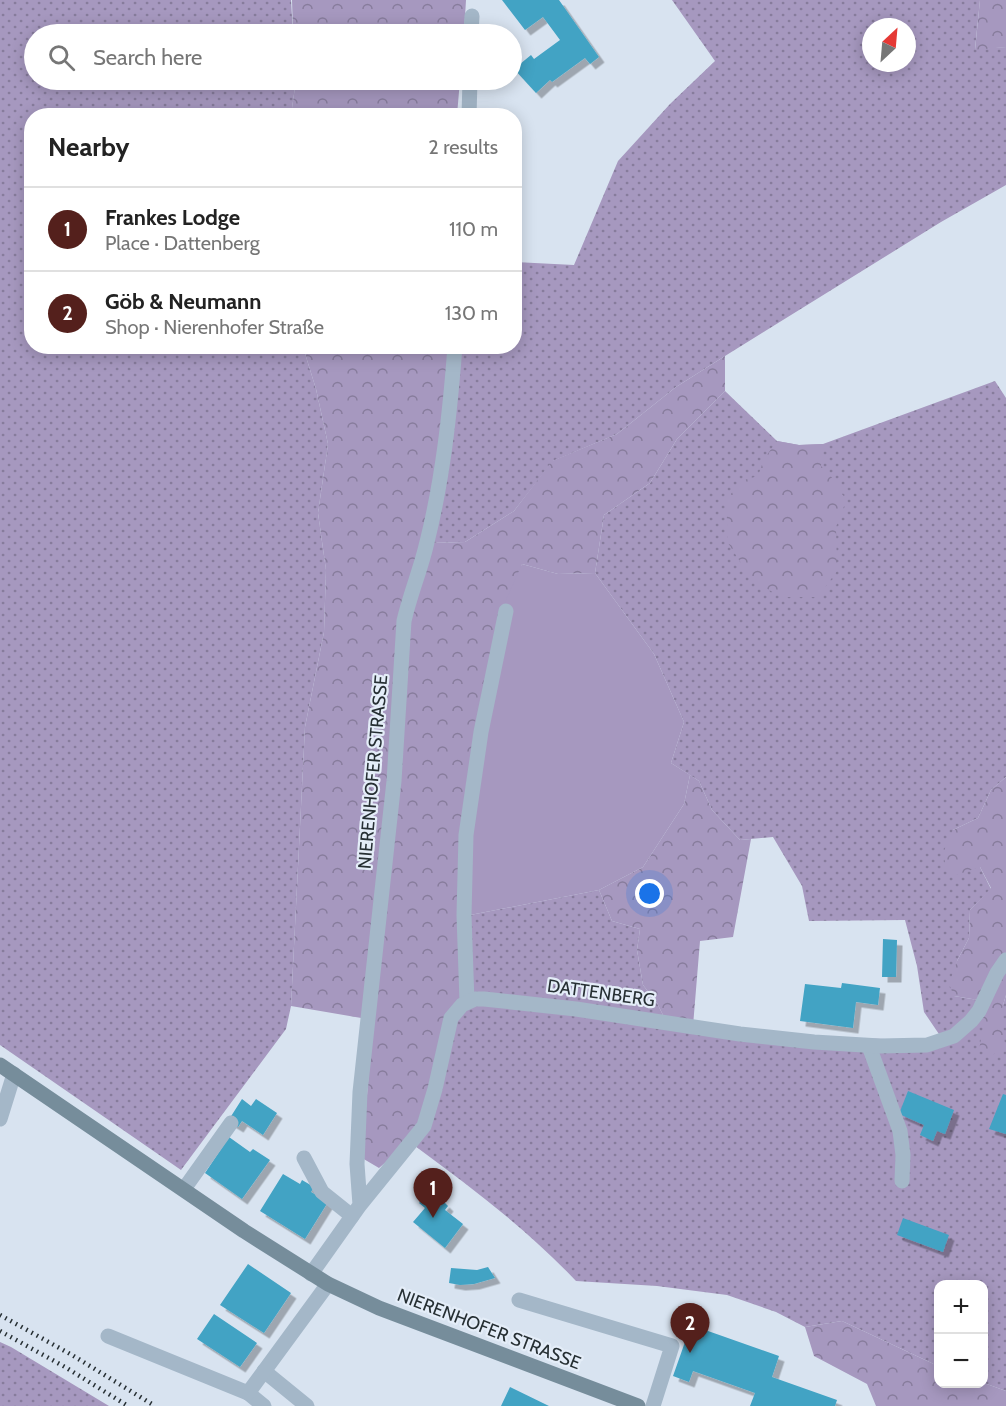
<!DOCTYPE html>
<html lang="en">
<head>
<meta charset="utf-8">
<style>
	body { margin:0; font-family:Cabin,sans-serif; background:#f2f2f2; color:#222 }
	.controls { position:absolute; right:18px; bottom:18px; display:grid; overflow:hidden; border-radius:12px; box-shadow:0 3px 15px #0003 }
	.controls button { width:54px; height:54px; display:grid; place-items:center; padding:0; border:0; border-bottom:2px solid #e0e0e0; background:#fff; color:#222; font:30px sans-serif }
	.compass { position:absolute; left:862px; top:18px; width:54px; height:54px; border-radius:50%; background:#fff; box-shadow:0 3px 15px #0003; rotate:26deg }
	.you { position:absolute; left:650px; top:894px; width:21px; height:21px; margin:-15px; border:4px solid #fff; border-radius:50%; background:#1a73e8; box-shadow:0 0 0 9px #1a73e833 }
	.badge { display:grid; place-items:center; width:39px; height:39px; border-radius:50%; background:#54201c; color:#fff; font-size:20px; font-weight:700 }
	.pin { position:absolute; translate:-50% -50px; filter:drop-shadow(0 2px 3px #0008) }
	.pin::after { content:''; position:absolute; top:32px; width:21px; height:18px; background:inherit; clip-path:polygon(0 0,100% 0,50% 100%) }
	.list { margin:0; padding:0; list-style:none }
	h2 { display:flex; justify-content:space-between; align-items:center; height:78px; margin:0; padding:0 24px; font-size:26px }
	h2 small { font-size:20px; font-weight:400; color:#767676 }
	.list li { display:grid; grid-template-columns:39px 1fr auto; gap:18px; align-items:center; box-sizing:border-box; height:84px; padding:0 24px; border-top:2px solid #e0e0e0 }
	.list b { display:block; font-size:22px; white-space:nowrap }
	.list p { margin:0; font-size:20px; white-space:nowrap; color:#767676 }
	.list em { font-size:20px; font-style:normal; color:#767676 }
	.icon { flex:none; width:33px; height:33px; fill:none; stroke:currentColor; stroke-width:2; stroke-linecap:round; stroke-linejoin:round }
	.map { position:relative; flex:none; width:1006px; height:1406px; overflow:hidden }
	.search { position:absolute; background:#fff; box-shadow:0 3px 15px #0003; left:24px; top:24px; width:498px; height:66px; display:flex; align-items:center; gap:15px; box-sizing:border-box; padding:0 21px; border-radius:33px; color:#767676; font-size:22px }
	.panel { position:absolute; background:#fff; box-shadow:0 3px 15px #0003; left:24px; top:108px; width:498px; height:246px; border-radius:24px }
	.map>svg:first-child { display:block }
</style>
</head>
<body>
<div class="map">
<svg width="1006" height="1406" viewBox="0 0 1006 1406">
	<defs>
		<pattern id="grass-dots" width="8" height="8" patternUnits="userSpaceOnUse" patternTransform="scale(1.5)"><rect width="8" height="8" fill="#a698bf"/><path d="M2 2h.1M6 6h.1" fill="none" stroke="#877c9c" stroke-width="1.8" stroke-linecap="round"/></pattern>
		<pattern id="forest-crowns" width="20" height="18" patternUnits="userSpaceOnUse" patternTransform="scale(1.5)"><rect width="20" height="18" fill="#a698bf"/><path d="M2 6a3 3 0 1 1 6 0M12 15a3 3 0 1 1 6 0" fill="none" stroke="#877c9c"/></pattern>
		<filter id="shadow"><feDropShadow dx="5.5" dy="5.5" stdDeviation="0" flood-color="#0004"/></filter>
	</defs>
	<rect width="100%" height="100%" fill="#d8e3f0"/>
	<path fill="url(#grass-dots)" fill-rule="evenodd" d="M0,0H291L293,34H34V80H296L291,115L32,116V346L303,347L316,389L328,444L318,513L326,570L324,632L305,727L291,1006L286,1029L181,1170L0,1045Z
		M672,0H980L975,49L1006,47V185L941,222L725,356L676,387L617,434L553,461L514,511L465,542L430,543L454,347L514,346L515,262L574,265L618,161L670,104L715,61ZM871,27H907V63H871Z
		M995,381L1006,398V777L991,790L978,818L953,830L980,867L991,889L970,910L969,938L957,961L954,996L978,1000L981,1010L943,1040L924,1012L917,966L905,920L809,921L802,886L773,837L740,840L712,810L699,781L671,763L684,722L654,654L595,573L604,515L650,483L677,439L725,391L777,441L799,445L823,444Z
		M599,890L612,921L640,929L637,950L643,985L657,1003L666,1021L741,1034L943,1041L1003,1005L1006,995V1391L984,1383V1284H938V1366L842,1321L805,1327L776,1312L727,1295L657,1286L576,1281C528,1230 472,1188 415,1146L465,916Z
		M0,1342L11,1347L109,1406H0Z"/>
	<path fill="url(#forest-crowns)" d="M292,0H466L464,34H293Z
		M980,0H1006V47L975,50Z
		M296,80H460L457,115H291Z
		M303,347H454L430,543L465,542L514,511L552,461L617,434L676,387L725,356V391L677,439L650,483L604,515L595,573L558,574L522,564L460,832L470,1002L455,1010L416,1136L379,1168L362,1158L373,1020L291,1006L305,727L324,632L326,570L318,513L328,444L316,389Z
		M777,441L799,445L823,444L821,466L837,483L846,501L836,527L837,571L818,597H781L752,580L728,543L726,499L744,480L758,476L764,459Z
		M690,775L699,781L712,810L740,840L751,839L733,937L700,941L693,1026L666,1021L657,1003L643,985L637,950L640,929L612,921L599,890L643,867L684,804Z
		M1006,777V995L1001,1012L1005,1044L992,1056L979,1050L984,1022L978,1000L954,996L949,984L957,961L969,938L970,910L991,888L980,867L956,875L946,867L943,853L953,830L978,818L991,790Z
		M842,1321L938,1366V1384L984,1383L1006,1391V1406H876L867,1384L814,1356L805,1327Z"/>
	<path fill="#a698bf" d="M522,564L558,574L595,573L654,654L684,722L671,763L690,775L684,804L643,867L599,890L465,916L460,832L477,708L502,609Z"/>
	<path fill="#42a3c4" filter="url(#shadow)" d="M502,0H559L599,57L590,64L585,58L552,82L550,80L536,93L514,69L531,55L534,59L560,40L543,17L525,30Z
		M883,939L897,940L896,977H882Z
		M842,983L880,988L878,1005L856,1002L853,1028L800,1021L805,984L841,988Z
		M908,1091L954,1110L945,1134L937,1131L933,1141L920,1135L924,1125L899,1114Z
		M1003,1094L1006,1095V1134L989,1129Z
		M242,1099L251,1106L256,1099L277,1113L263,1135L242,1121L238,1127L228,1121Z
		M229,1137L250,1152L253,1149L270,1160L242,1199L205,1173Z
		M283,1174L300,1184L302,1180L314,1187L311,1192L328,1202L305,1239L260,1211Z
		M426,1195L440,1206L444,1202L448,1206L445,1210L463,1224L445,1248L413,1222L425,1208L419,1203Z
		M903,1218L949,1235L943,1252L897,1235Z
		M248,1264L291,1293L264,1333L220,1305Z
		M488,1267L495,1278L474,1284L460,1285L449,1283L451,1268L477,1270Z
		M214,1314L257,1343L240,1367L197,1339Z
		M691,1325L779,1356L772,1377L837,1400L835,1406H750L755,1393L693,1371L689,1382L673,1376Z
		M510,1387L549,1406H501Z"/>
	<g fill="none" stroke-linecap="round" stroke-linejoin="round">
		<path stroke="#a4b7c8" stroke-width="15" d="M467,1002L464,915L466,835L481,732L506,611
			M869,1046L900,1131L903,1155L902,1181
			M0,1119L14,1074
			M304,1158L322,1192L352,1216
			M184,1189L231,1123
			M519,1300L672,1346L653,1406
			M264,1371L307,1406
			M248,1393L264,1406"/>
		<path stroke="#a4b7c8" stroke-width="15" d="M471,34L472,16
			M469,116L470,80
			M360,1205L357,1164L360,1092L394,781L404,621C410,594 421,569 427,542C443,478 450,412 455,346
			M311,1274L360,1205L424,1126L435,1089L451,1018L462,1005L475,999H484L576,1009L740,1034L814,1042L880,1046L927,1045L954,1036L971,1021L979,1011L997,973L1006,960
			M108,1336L248,1393L328,1284"/>
		<path stroke="#768d9b" stroke-width="15" d="M0,1065L244,1231L328,1284L379,1308L638,1406"/>
		<path stroke="#262f33" stroke-width="4.5" stroke-dasharray="1.5 4.5" stroke-linecap="butt" d="M0,1315L72,1355L155,1406
			M0,1331L65,1367L128,1406"/>
	</g>
	<g text-anchor="middle" dominant-baseline="central" stroke-width="4.5" stroke-linejoin="round" paint-order="stroke">
		<g font-size="18" fill="#262f33" stroke="#e4edf8">
			<text transform="translate(373 772) rotate(-85)">NIERENHOFER STRASSE</text>
			<text transform="translate(601 993) rotate(8)">DATTENBERG</text>
			<text transform="translate(489 1329) rotate(21)">NIERENHOFER STRASSE</text>
		</g>
	</g>
</svg>
<div class="controls">
<button>+</button>
<button>−</button>
</div>
<svg class="compass" viewBox="-18 -18 36 36"><path d="M0-13l5 13h-10z" fill="#e53935"/><path d="M0 13l5-13h-10z" fill="#767676"/></svg>
<div class="you"></div>
<div class="pin badge" style="left:433px;top:1218px">1</div>
<div class="pin badge" style="left:690px;top:1353px">2</div>
<div class="search"><svg class="icon" aria-label="search" viewBox="0 0 24 24"><circle cx="10" cy="10" r="6"/><path d="M15 15l6 6"/></svg>Search here</div>
<section class="panel">
<h2>Nearby<small>2 results</small></h2>
<ul class="list">
<li><span class="badge">1</span><div><b>Frankes Lodge</b><p>Place · Dattenberg</p></div><em>110 m</em></li>
<li><span class="badge">2</span><div><b>Göb &amp; Neumann</b><p>Shop · Nierenhofer Straße</p></div><em>130 m</em></li>
</ul>
</section>
</div>
</body>
</html>
